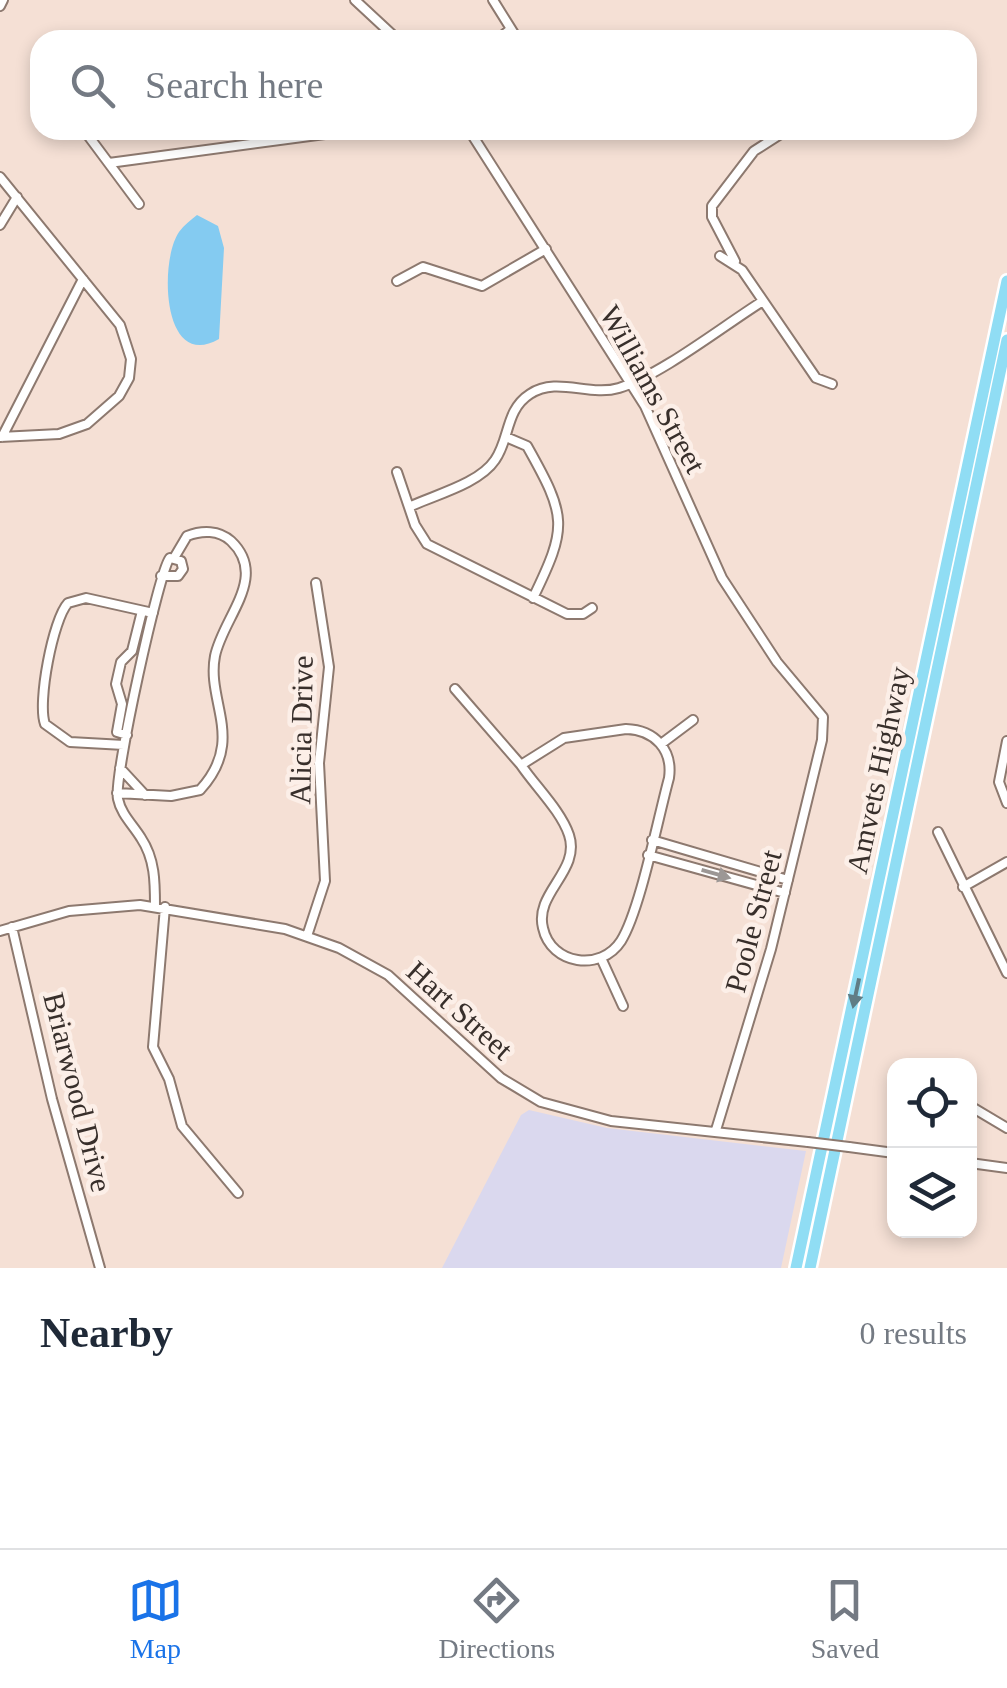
<!DOCTYPE html>
<html lang="en">
<head>
<meta charset="utf-8">
<style>
	body { margin:0; font-family:"Times New Roman",serif; background:#f2f2f3; color:#1f2937 }
	.controls { position:absolute; right:30px; bottom:30px; display:grid; overflow:hidden; border-radius:20px; box-shadow:0 5px 15px #0003 }
	.controls button { width:90px; height:90px; display:grid; place-items:center; padding:0; border:0; border-bottom:2px solid #e0e1e3; background:#fff; color:#1f2937; font:50px sans-serif }
	.list { margin:0; padding:0; list-style:none }
	h2 { display:flex; justify-content:space-between; align-items:center; height:130px; margin:0; padding:0 40px; font-size:42px }
	h2 small { font-size:32px; font-weight:400; color:#747a83 }
	.icon { flex:none; width:55px; height:55px; fill:none; stroke:currentColor; stroke-width:2; stroke-linecap:round; stroke-linejoin:round }
	.map { position:relative; flex:none; width:1007px; height:1268px; overflow:hidden }
	.search { position:absolute; background:#fff; box-shadow:0 5px 15px #0003; left:30px; right:30px; top:30px; height:110px; display:flex; align-items:center; gap:25px; box-sizing:border-box; padding:0 35px; border-radius:30px; color:#747a83; font-size:38px }
	.sheet { height:280px; background:#fff }
	nav { display:flex; justify-content:space-around; align-items:center; box-sizing:border-box; height:140px; border-top:2px solid #e0e1e3; background:#fff; font-size:28px; color:#747a83 }
	nav a { display:grid; justify-items:center; gap:5px }
	nav .on { color:#1a73e8 }
	.map>svg:first-child { display:block }
</style>
</head>
<body>
<div class="map">
<svg width="1007" height="1268" viewBox="0 0 1007 1268">
	<rect width="100%" height="100%" fill="#f5e0d5"/>
	<path fill="#dad8ee" d="M529,1110L607,1128L806,1151L781,1268H442L521,1115Z"/>
	<path fill="#84cbf1" d="M197,215L218,226L224,248L219,339C162,372 159,261 179,232C184,225 191,220 197,215Z"/>
	<g fill="none" stroke-linecap="round" stroke-linejoin="round">
		<g stroke="#8d796f" stroke-width="12">
			<path id="minor" d="M355,0L398,40
				M493,0L518,40
				M0,6L3,0
				M497,40L511,29
				M84,130L139,204
				M469,130L645,406L722,578L777,662L823,717L822,740L771,949L716,1130
				M109,163L355,130
				M0,177L120,325L131,359L129,378L119,396L87,424L59,434L0,437
				M0,225L17,197
				M720,256L742,270L816,378L832,384
				M735,261L712,217V206L754,151L787,130
				M397,281L423,267L482,286L546,249
				M2,437L83,279
				M506,437L527,446C567,517 568,526 533,598
				M397,472L415,525L427,544L567,614H583L592,608
				M409,507C434,495 479,484 495,460C510,439 505,410 530,394C557,376 589,397 619,388C661,375 723,326 763,301
				M455,689L521,765
				M626,729C655,730 673,750 669,778C658,818 640,911 621,941C601,972 551,965 543,928C534,893 581,871 569,835C561,811 536,787 521,765L564,738Z
				M127,735L117,732L122,704L116,684L121,662L132,651L142,611
				M1007,741L999,782L1007,803
				M661,744L693,720
				M124,745L70,742L45,724C37,703 53,619 68,603L86,598L153,613
				M120,768L145,795
				M117,793L171,796L200,790C246,740 206,702 215,656C223,617 269,577 231,541C219,530 202,530 187,536L174,558
				M938,832L1007,973
				M652,840L788,880
				M648,855L785,893
				M963,887L1007,862
				M155,906C155,882 155,859 141,838C133,825 121,814 118,799C113,780 160,567 170,558L181,561L183,569L178,576H161
				M165,907L153,1047L169,1079L182,1126L238,1193
				M12,927L52,1099L100,1268
				M0,931L69,911L140,905L285,929L339,948L388,975L501,1078L541,1102L611,1121L808,1142
				M307,936L325,881L319,763L329,667L316,583
				M601,958L623,1006
				M970,1106L1007,1128
				M849,1147L894,1153
				M970,1163L1007,1168"/>
		</g>
		<g stroke="#fff" stroke-width="16">
			<path id="highway" d="M796,1268L1007,281
				M810,1268L1007,340"/>
		</g>
		<use href="#minor" stroke="#fff" stroke-width="8"/>
		<use href="#highway" stroke="#90ddf4" stroke-width="11"/>
		<g stroke="#8d796f" stroke-width="12" stroke-linecap="butt">
			<path id="minor-bridge" d="M808,1142L849,1147"/>
		</g>
		<use href="#minor-bridge" stroke="#fff" stroke-width="8"/>
	</g>
	<defs><path id="oneway-solid" d="M-6-.8H1V-3.2L6.5 0L1 3.2V.8H-6Z" transform="scale(2.5)"/></defs>
	<use fill="#9c9795" href="#oneway-solid" transform="translate(716 874) rotate(16)"/>
	<use fill="#607d85" href="#oneway-solid" transform="translate(856 993) rotate(102)"/>
	<g text-anchor="middle" dominant-baseline="central" stroke-width="9" stroke-linejoin="round" paint-order="stroke">
		<g font-size="30" fill="#382f2b" stroke="#fcefe8">
			<text transform="translate(653 389) rotate(61)">Williams Street</text>
			<text transform="translate(301 730) rotate(-89)">Alicia Drive</text>
			<text transform="translate(878 770) rotate(-78)">Amvets Highway</text>
			<text transform="translate(753 921) rotate(-75)">Poole Street</text>
			<text transform="translate(460 1010) rotate(42)">Hart Street</text>
			<text transform="translate(78 1092) rotate(76)">Briarwood Drive</text>
		</g>
	</g>
</svg>
<div class="controls">
<button><svg class="icon" aria-label="locate" viewBox="0 0 24 24"><circle cx="12" cy="12" r="6"/><path d="M12 2v4M12 18v4M2 12h4M18 12h4"/></svg></button>
<button><svg class="icon" aria-label="layers" viewBox="0 0 24 24"><path d="M12 4l9 5-9 5-9-5zM3 14l9 5 9-5"/></svg></button>
</div>
<div class="search"><svg class="icon" aria-label="search" viewBox="0 0 24 24"><circle cx="10" cy="10" r="6"/><path d="M15 15l6 6"/></svg>Search here</div>
</div>
<section class="sheet">
<h2>Nearby<small>0 results</small></h2>
<ul class="list">
</ul>
</section>
<nav>
<a class="on"><svg class="icon" aria-label="map" viewBox="0 0 24 24"><path d="M3 6l6-2 6 2 6-2v14l-6 2-6-2-6 2zM9 4v14M15 6v14"/></svg>Map</a>
<a><svg class="icon" aria-label="directions" viewBox="0 0 24 24"><path d="M12 3l9 9-9 9-9-9zM9 14v-3h6M13 9l2 2-2 2"/></svg>Directions</a>
<a><svg class="icon" aria-label="saved" viewBox="0 0 24 24"><path d="M7 4h10v16l-5-4-5 4z"/></svg>Saved</a>
</nav>
</body>
</html>
